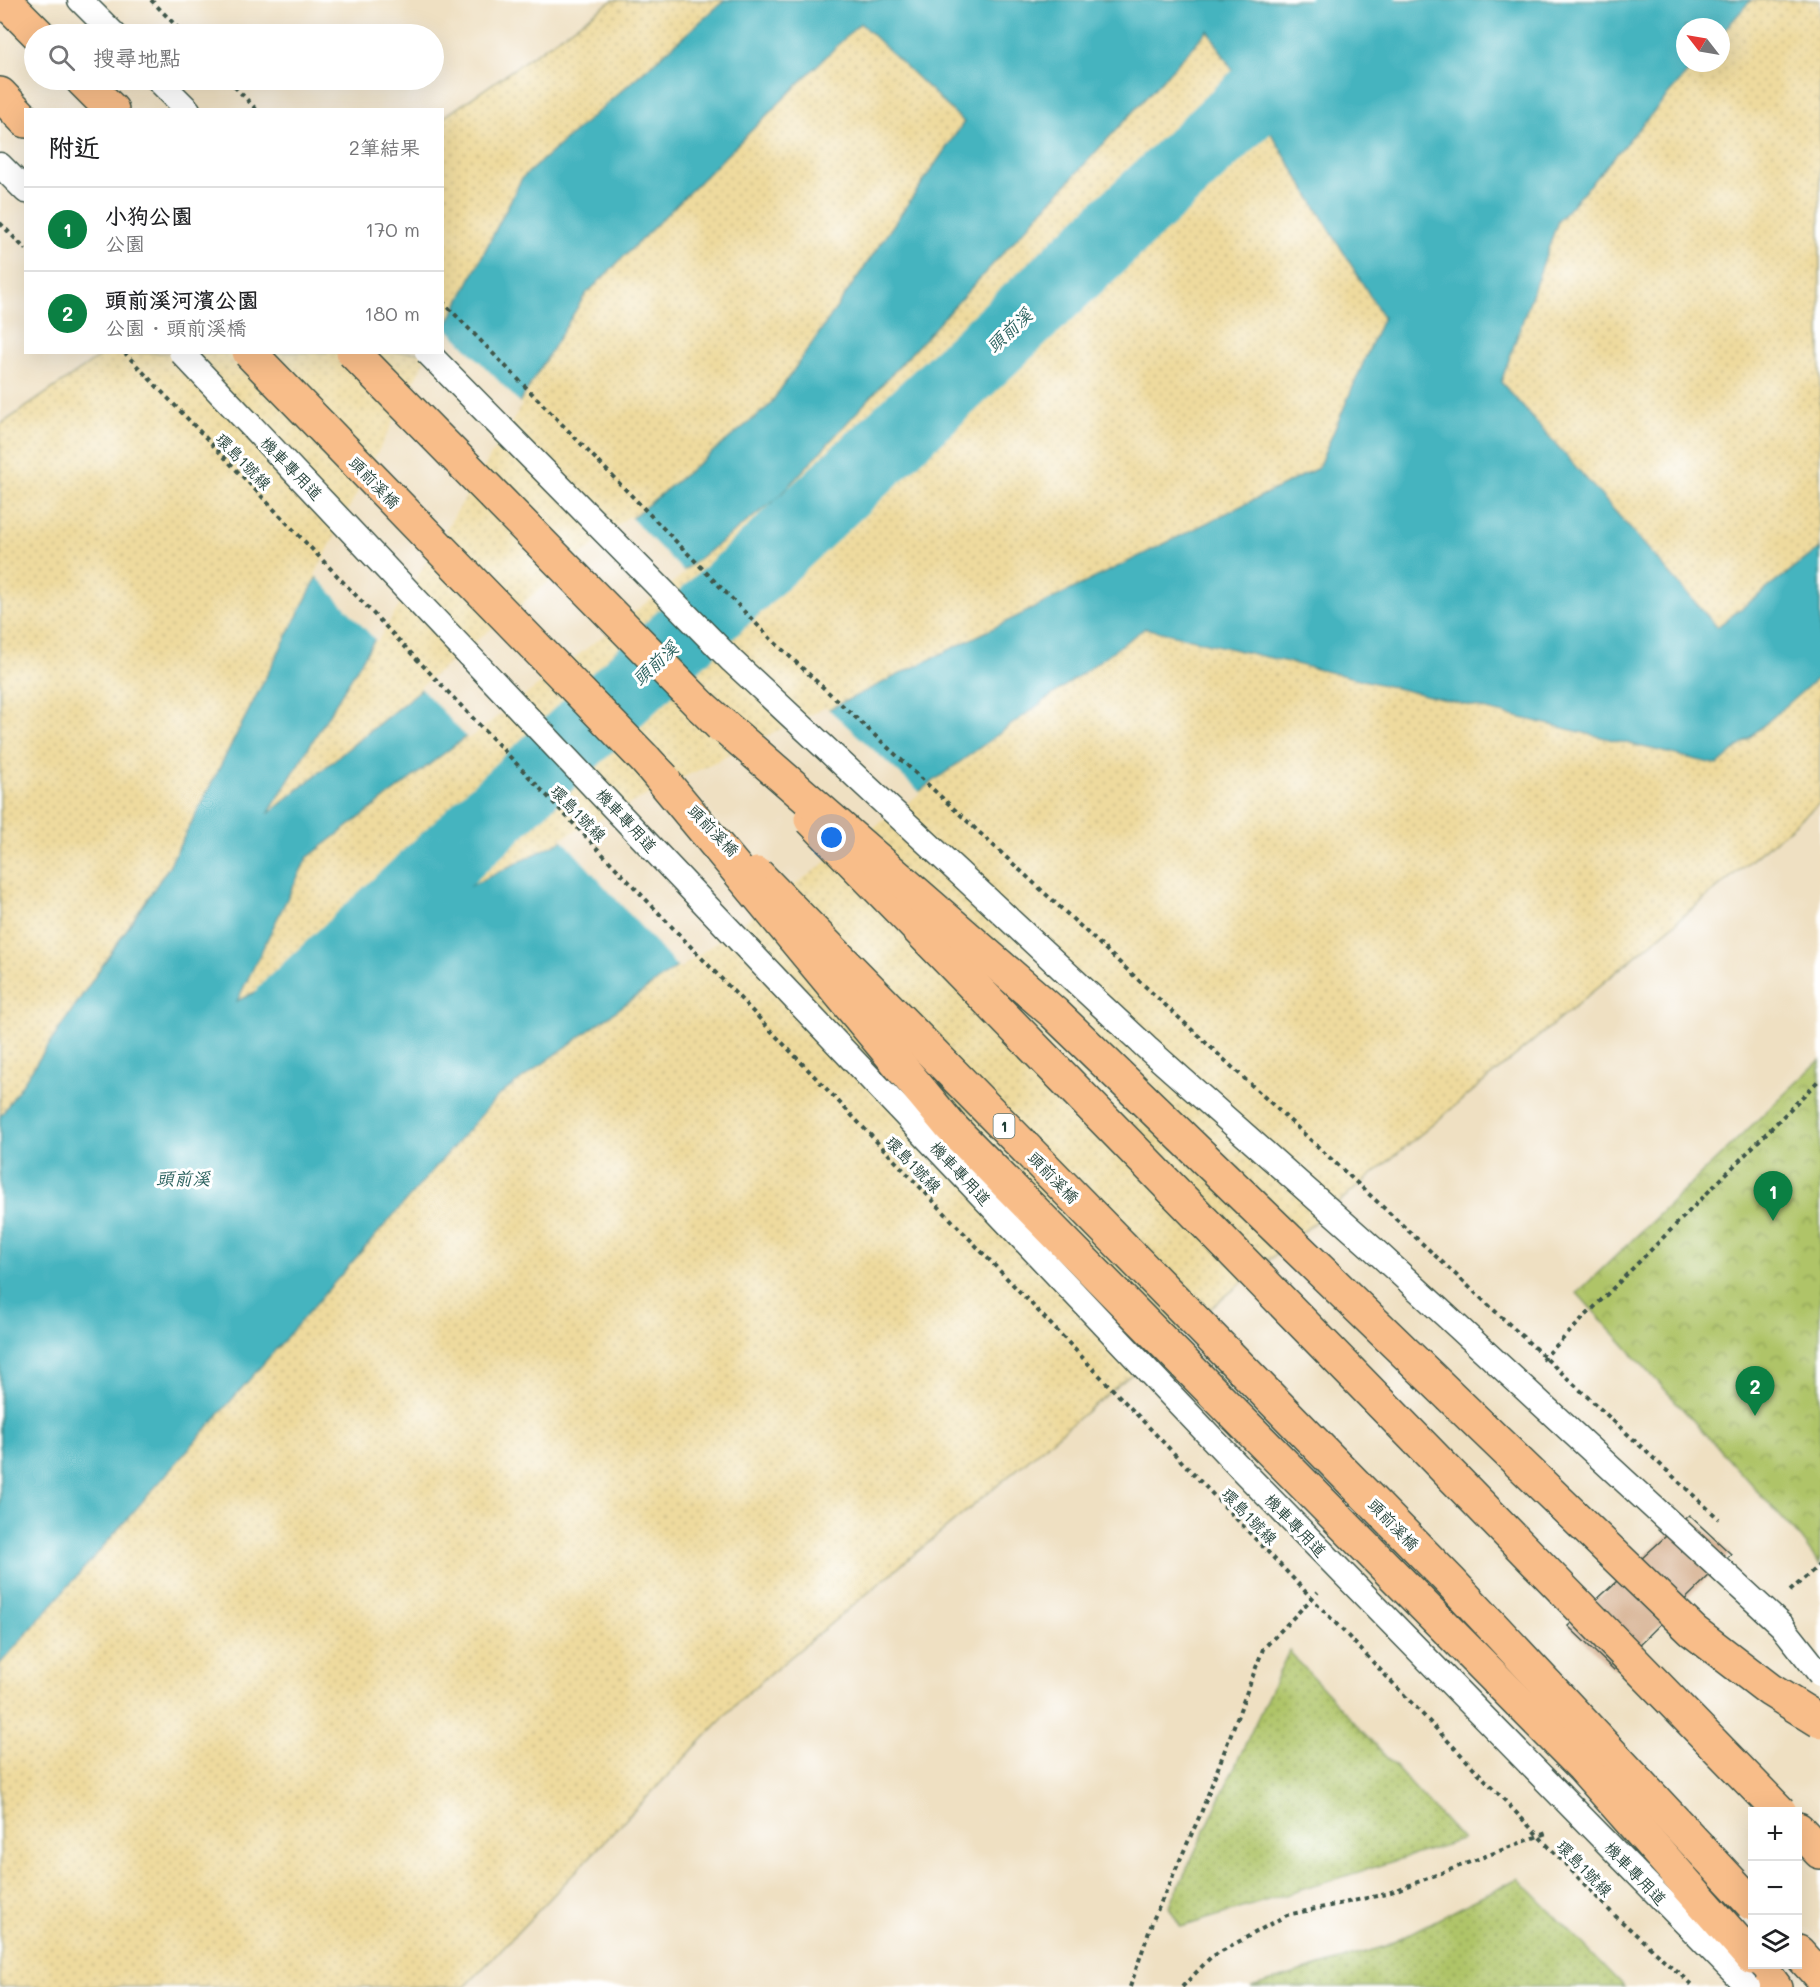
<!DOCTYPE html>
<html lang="zh-TW">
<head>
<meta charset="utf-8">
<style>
	body { margin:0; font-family:Mali,"LXGW WenKai TC",sans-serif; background:#f2f2f2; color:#202124 }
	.controls { position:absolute; right:18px; bottom:18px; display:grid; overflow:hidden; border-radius:0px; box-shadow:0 6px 24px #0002 }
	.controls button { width:54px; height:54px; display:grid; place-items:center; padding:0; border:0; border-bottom:2px solid #e0e0e0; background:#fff; color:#202124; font:30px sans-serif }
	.compass { position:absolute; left:1676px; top:18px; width:54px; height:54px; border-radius:50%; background:#fff; box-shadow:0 6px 24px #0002; rotate:301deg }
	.you { position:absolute; left:832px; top:838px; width:21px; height:21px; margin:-15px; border:4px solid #fff; border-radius:50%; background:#1a73e8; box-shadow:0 0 0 9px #1a73e833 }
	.badge { display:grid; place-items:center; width:39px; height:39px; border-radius:50%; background:#0b8043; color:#fff; font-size:20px; font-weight:700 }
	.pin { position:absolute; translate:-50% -50px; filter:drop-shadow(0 2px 3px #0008) }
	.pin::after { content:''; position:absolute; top:32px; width:21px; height:18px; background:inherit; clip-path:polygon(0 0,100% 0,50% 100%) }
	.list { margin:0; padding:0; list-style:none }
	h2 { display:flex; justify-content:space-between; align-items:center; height:78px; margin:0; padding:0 24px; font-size:26px }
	h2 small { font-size:20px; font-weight:400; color:#757577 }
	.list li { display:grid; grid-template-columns:39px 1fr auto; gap:18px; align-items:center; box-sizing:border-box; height:84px; padding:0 24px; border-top:2px solid #e0e0e0 }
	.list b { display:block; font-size:22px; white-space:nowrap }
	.list p { margin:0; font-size:20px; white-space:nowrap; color:#757577 }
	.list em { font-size:20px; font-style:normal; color:#757577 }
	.icon { flex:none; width:33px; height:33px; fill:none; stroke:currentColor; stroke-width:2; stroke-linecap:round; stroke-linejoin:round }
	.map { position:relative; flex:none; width:1820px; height:1987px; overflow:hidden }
	.search { position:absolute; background:#fff; box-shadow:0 6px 24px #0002; left:24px; top:24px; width:420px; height:66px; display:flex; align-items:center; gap:15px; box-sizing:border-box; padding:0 21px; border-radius:33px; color:#757577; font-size:22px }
	.panel { position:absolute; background:#fff; box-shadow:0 6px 24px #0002; left:24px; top:108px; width:420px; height:246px; border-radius:0px }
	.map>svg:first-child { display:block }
</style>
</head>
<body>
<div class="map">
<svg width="1820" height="1987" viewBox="0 0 1820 1987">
	<defs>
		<pattern id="grass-dots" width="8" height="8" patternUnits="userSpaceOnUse" patternTransform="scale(1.5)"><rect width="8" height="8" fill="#afc468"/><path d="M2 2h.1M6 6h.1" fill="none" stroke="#8ea056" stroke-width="1.8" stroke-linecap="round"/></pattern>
		<pattern id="sand-dots" width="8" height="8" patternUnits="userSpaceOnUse" patternTransform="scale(1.5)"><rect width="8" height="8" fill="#eeda9e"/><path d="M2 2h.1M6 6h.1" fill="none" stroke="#ccbc89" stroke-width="1.8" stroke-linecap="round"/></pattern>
		<pattern id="park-crowns" width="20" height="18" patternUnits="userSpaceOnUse" patternTransform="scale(1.5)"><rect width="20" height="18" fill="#afc468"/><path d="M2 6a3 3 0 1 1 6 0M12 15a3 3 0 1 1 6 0" fill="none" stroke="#8ea056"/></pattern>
	</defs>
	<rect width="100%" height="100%" fill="#fff"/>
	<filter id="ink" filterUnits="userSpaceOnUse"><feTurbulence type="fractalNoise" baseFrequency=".0167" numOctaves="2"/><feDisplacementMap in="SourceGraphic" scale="12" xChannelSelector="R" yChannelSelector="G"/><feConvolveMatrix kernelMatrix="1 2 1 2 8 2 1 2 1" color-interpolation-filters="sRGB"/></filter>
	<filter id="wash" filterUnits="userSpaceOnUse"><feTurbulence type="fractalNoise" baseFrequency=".008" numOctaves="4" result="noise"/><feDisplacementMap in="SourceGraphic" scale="24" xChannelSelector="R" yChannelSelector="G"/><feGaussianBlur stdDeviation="1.35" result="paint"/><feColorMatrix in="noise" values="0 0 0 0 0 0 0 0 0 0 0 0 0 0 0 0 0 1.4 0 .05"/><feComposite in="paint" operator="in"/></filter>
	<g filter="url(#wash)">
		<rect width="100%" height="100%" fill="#efe0c2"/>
		<path fill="url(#grass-dots)" stroke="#67804e" stroke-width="1.5" d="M1289,1651L1462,1840L1181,1927L1169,1907Z
			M1518,1878L1624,1987H1251L1386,1946Z"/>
		<path fill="url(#sand-dots)" stroke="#868c69" stroke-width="1.5" fill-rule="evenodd" d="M613,0H1820V803L746,1694L465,1987H0V425L105,353L442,352L443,118ZM1685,27H1721V63H1685Z"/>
		<path fill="url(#park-crowns)" stroke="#67804e" stroke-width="1.5" d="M1820,1060V1565L1801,1539L1577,1293Z"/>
		<path fill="#45b4bf" stroke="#32787a" stroke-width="1.5" fill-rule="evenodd" d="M725,0H1751L1721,34V27H1685V63H1696L1558,221L1501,382L1717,627L1820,548V676L1718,765L1145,628L497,1097L0,1664V1117L168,868L432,353L442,352L443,333L522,178ZM860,23L964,122L769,406L268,814L585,295ZM1208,30L1383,317L1318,468L237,1001L307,858L777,499Z"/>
		<path fill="#efe0c2" d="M443,324L522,405L377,642L315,575L429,352H442Z
			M629,516L685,573L468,739L420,687Z
			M826,707L921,793L679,969L561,838Z"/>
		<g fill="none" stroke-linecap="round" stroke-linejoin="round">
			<path stroke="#45b4bf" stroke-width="72" d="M288,1008L1360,0"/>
		</g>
		<g id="blocks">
			<path fill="#d0a681" d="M1689,1515L1731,1554L1614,1670L1568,1626Z"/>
		</g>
	</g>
	<g filter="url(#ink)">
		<use href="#blocks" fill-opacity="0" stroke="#3e5549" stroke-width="1.5"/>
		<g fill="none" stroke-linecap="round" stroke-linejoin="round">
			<g stroke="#3e5549" stroke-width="27">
				<path id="service" d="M80,0L114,34
					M158,80L188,110
					M0,165L26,191"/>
			</g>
			<g stroke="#3e5549" stroke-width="36">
				<path id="primary" d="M4,0L38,34
					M82,80L112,110
					M0,94L26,121
					M1798,1829L1820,1852
					M1798,1952L1820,1976"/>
			</g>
			<g stroke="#3e5549" stroke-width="36">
				<path id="trunk" d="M1758,1964L1775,1987"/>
			</g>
			<path stroke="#3e5549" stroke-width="4" stroke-dasharray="4.5 4.5" stroke-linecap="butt" d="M151,0L184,34
				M228,80L257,110
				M0,223L26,250
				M1542,1360L1820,1079
				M1790,1591L1820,1564
				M1130,1987L1153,1920L1201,1813L1263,1649L1318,1592
				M1182,1987L1211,1957L1287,1915L1386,1894L1549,1832"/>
			<use href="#service" stroke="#fff" stroke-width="24"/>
			<use href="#primary" stroke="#f8bd89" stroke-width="33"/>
			<use href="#trunk" stroke="#f8bd89" stroke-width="33"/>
			<g stroke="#3e5549" stroke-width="27" stroke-linecap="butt">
				<path id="service-bridge" d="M181,352L1243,1471L1748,1987
					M427,352L732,661L1148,1049L1380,1255L1782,1626L1820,1674"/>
			</g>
			<g stroke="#3e5549" stroke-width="36" stroke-linecap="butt">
				<path id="primary-bridge" d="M249,352L664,779
					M353,352L721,726
					M811,819L1780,1812
					M757,874L1450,1581L1752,1904"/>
			</g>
			<g stroke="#3e5549" stroke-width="36" stroke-linecap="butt">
				<path id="trunk-bridge" d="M701,706L1054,1013L1693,1631L1770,1690L1820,1721
					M645,759L950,1126L1583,1767L1752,1958"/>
			</g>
			<path stroke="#3e5549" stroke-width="4" stroke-dasharray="4.5 4.5" stroke-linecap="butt" d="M442,301L771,639L1719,1519
				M124,352L1611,1912L1694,1987"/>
			<use href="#service-bridge" stroke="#fff" stroke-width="24"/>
			<use href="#primary-bridge" stroke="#f8bd89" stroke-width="33"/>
			<use href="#trunk-bridge" stroke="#f8bd89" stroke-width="33"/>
		</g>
	</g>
	<g text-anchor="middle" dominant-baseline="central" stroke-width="6" stroke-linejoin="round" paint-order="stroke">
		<rect fill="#fff" stroke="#627771" stroke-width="1.5" x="993.5" y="1114" width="21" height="24" rx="4.5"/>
		<g font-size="15" font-weight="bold" fill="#1f3d34">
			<text x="1004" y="1126">1</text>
		</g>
		<g font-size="16" fill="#1f3d34" stroke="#fff">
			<text transform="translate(244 461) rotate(46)">環島1號線</text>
			<text transform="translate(292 468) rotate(46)">機車專用道</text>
			<text transform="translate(375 482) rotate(46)">頭前溪橋</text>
			<text transform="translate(579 813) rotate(46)">環島1號線</text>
			<text transform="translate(627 820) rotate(47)">機車專用道</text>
			<text transform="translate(714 830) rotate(46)">頭前溪橋</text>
			<text transform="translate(914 1164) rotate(46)">環島1號線</text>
			<text transform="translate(961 1173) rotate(47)">機車專用道</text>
			<text transform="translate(1054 1177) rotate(46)">頭前溪橋</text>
			<text transform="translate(1250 1516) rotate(46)">環島1號線</text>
			<text transform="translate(1394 1524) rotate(46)">頭前溪橋</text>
			<text transform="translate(1296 1525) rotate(46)">機車專用道</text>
			<text transform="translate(1585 1868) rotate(46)">環島1號線</text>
			<text transform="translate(1636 1873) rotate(46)">機車專用道</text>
		</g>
		<g font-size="18" font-style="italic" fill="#2a615e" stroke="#fff">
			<text transform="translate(1009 330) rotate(-43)">頭前溪</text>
			<text transform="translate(655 663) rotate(-43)">頭前溪</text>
			<text x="183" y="1178">頭前溪</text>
		</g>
	</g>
</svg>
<div class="controls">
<button>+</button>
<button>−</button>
<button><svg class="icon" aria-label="layers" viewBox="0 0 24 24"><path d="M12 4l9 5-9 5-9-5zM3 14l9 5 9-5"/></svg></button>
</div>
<svg class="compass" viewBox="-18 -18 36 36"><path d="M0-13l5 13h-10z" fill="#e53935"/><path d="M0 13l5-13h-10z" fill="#757577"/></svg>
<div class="you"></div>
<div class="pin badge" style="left:1773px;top:1221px">1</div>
<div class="pin badge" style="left:1755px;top:1416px">2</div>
<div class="search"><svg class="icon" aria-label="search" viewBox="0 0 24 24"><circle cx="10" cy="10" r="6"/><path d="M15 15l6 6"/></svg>搜尋地點</div>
<section class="panel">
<h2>附近<small>2筆結果</small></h2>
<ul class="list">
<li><span class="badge">1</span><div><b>小狗公園</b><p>公園</p></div><em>170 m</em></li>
<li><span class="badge">2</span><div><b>頭前溪河濱公園</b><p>公園 · 頭前溪橋</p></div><em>180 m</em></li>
</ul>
</section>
</div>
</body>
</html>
